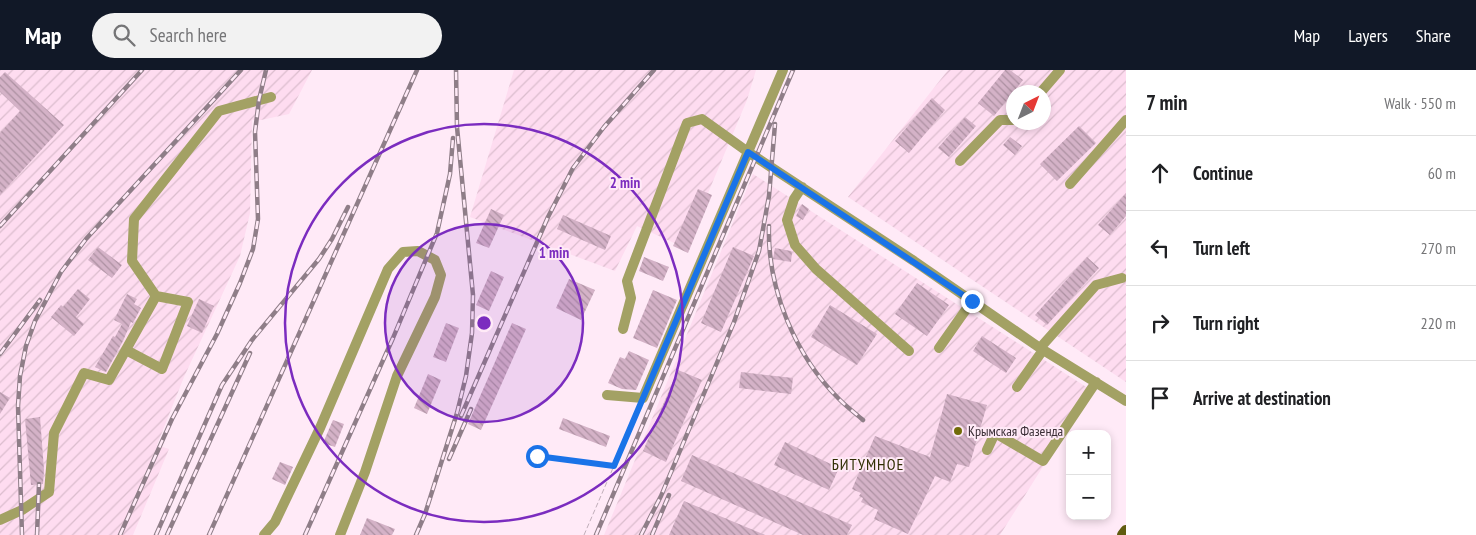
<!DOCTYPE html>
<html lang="en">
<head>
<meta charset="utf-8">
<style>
	body { margin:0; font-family:"PT Sans Narrow",sans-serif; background:#f2f2f2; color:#202124 }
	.controls { position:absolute; right:15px; bottom:15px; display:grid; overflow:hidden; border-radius:10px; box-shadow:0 2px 8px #0003 }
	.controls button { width:45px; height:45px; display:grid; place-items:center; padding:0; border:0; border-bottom:1px solid #e0e0e0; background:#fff; color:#202124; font:25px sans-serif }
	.compass { position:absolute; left:1006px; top:15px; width:45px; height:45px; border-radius:50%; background:#fff; box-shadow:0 2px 8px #0003; rotate:42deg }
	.stop { position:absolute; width:15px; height:15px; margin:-11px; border:4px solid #1a73e8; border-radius:50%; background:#fff }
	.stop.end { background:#1a73e8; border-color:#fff; box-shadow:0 1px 5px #0008 }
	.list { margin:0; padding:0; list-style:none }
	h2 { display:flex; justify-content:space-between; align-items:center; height:65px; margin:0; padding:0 20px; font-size:21px }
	h2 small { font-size:16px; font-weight:400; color:#757577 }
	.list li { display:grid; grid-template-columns:32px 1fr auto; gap:15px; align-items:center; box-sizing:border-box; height:75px; padding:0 20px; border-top:1px solid #e0e0e0 }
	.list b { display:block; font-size:19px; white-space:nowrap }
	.list em { font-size:16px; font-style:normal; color:#757577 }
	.icon { flex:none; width:28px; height:28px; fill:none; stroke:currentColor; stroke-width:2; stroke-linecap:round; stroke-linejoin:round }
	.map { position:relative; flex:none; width:1126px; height:465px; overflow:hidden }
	header { display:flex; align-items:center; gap:30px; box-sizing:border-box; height:70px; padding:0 25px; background:#111827; color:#fff }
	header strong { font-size:24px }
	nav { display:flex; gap:28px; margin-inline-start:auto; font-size:18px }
	.search { width:350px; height:45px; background:#f2f2f2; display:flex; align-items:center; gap:12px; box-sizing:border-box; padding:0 18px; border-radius:28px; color:#757577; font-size:19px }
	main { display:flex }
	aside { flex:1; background:#fff }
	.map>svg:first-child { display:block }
</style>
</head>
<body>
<header>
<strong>Map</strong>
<div class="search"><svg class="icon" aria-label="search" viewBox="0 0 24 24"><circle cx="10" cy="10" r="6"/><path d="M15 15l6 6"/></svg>Search here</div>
<nav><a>Map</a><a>Layers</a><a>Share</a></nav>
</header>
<main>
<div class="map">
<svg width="1126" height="465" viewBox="0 0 1126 465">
	<defs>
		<pattern id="industrial-furrows" width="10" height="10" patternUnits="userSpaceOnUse" patternTransform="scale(1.25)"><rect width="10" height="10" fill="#fedcf0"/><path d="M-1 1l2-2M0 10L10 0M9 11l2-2" fill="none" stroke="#dbbdce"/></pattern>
		<pattern id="building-back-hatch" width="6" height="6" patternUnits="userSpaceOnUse" patternTransform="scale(1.25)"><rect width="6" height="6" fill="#d4b2c7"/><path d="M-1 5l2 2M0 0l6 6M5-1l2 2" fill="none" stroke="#ad91a2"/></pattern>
	</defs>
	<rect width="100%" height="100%" fill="#ffeaf7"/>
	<path fill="url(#industrial-furrows)" fill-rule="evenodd" d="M0,0H312L289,44L261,50H252L250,143L240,186L184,307L157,375L169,379L133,465H0Z
		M514,0H756L747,30L685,178L637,156L615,201L470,147Z
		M948,0H1126V312L848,127ZM1014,22H1044V52H1014Z
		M753,104L1091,320L1000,465H604Z"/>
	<path fill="url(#building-back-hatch)" d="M1005,0H1010L1023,10L994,46L978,33Z
		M5,2L64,55L0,125V63L20,41L0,22V7Z
		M932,28L945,40L909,83L895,71Z
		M965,47L976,56L949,87L938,78Z
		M1079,56L1096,73L1057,111L1040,94Z
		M1010,67L1022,76L1015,85L1003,75Z
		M698,119L712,125L688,183L673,176Z
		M1126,123V146L1110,165L1098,155Z
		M802,134L809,139L803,150L796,146Z
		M491,139L504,145L489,178L476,173Z
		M563,145L611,166L605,180L557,159Z
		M98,177L122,195L112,208L88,190Z
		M733,177L754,186L721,262L701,253Z
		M775,178L791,181L792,182L791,192L773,189Z
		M644,187L669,197L663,211L639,201Z
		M1087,187L1099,198L1047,255L1035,245Z
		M491,201L504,207L489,241L476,235Z
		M569,209L595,220L581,250L556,238Z
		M917,213L949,235L927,266L895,244Z
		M78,219L90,229L76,247L84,254L74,266L51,247L61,235L63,237Z
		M653,220L677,230L657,278L633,268Z
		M127,224L137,229L134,234L141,238L133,253L131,252L123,271L106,302L103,301L95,297L113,266L115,267L122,254L114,250Z
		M199,229L214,236L202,263L187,256Z
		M830,235L877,264L857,295L811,267Z
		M446,253L459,258L446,292L433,287Z
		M512,253L526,259L481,360L468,354Z
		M982,266L1016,288L1006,303L973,281Z
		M629,281L649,290L636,320L622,319L608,313L620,287L625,289Z
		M678,300L702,310L666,392L643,381Z
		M741,302L793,308L791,324L739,318Z
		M428,304L441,310L427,344L414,338Z
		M0,322L10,328L0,344Z
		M947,324L987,335L969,397L957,394L950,412L935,406L908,464L874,449L878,440L861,432L863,428L859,426L861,423L852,419L875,366L930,387Z
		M40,347L44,400L43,414L31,415L25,349Z
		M563,348L610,366L606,377L559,359Z
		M333,350L344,354L335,377L323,373Z
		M785,372L839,398L829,420L774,395Z
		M692,385L852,455L847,465H803L681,411Z
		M280,392L293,397L285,415L272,409Z
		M684,431L765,465H669Z
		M367,448L395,459L392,465H360Z"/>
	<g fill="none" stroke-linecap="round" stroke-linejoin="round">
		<path stroke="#c0aeb9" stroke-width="1" stroke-dasharray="5 2.5" stroke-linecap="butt" d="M537,386L613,396
			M584,465L639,338"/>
		<path stroke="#a3a164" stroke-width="10" d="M1041,22L1060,0
			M960,91L1000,50H1014
			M1070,114L1126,50
			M802,117L794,129L787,150L795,175L816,199L909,281
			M623,259L631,228L627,211L687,53L702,49L748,82L914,191L1040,278L1126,331
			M939,278L972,231
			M1040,278L1096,215L1122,208
			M126,280L162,299L188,232L156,226
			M1017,317L1043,280
			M607,325L643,328L783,0
			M987,380L995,363L1043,391L1096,312
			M0,450L22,440L49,422L54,363L84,303L109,310L156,226L132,191L134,149L219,41L271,27
			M264,465L275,452L320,358L388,199L403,182L418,181L435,190L441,205L435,227L397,306L365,402L340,465"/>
		<path stroke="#605c10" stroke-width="12" d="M1123,465L1126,461"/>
		<g stroke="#8f7e88" stroke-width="4.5">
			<path id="rail" d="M0,156L142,0
				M769,156C767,218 795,286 840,330C847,337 855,343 863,350
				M0,284L40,230
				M461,346L548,147L573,98L604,57L654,0
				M449,389L471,339
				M22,465L18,336L20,306L26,276L35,251L61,202L86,169L241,0
				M37,465L39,414
				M120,465L172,349L217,264L240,213L253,179L258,149L255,62L259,30L266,0
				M156,465L222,315L252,270L319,189L332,169L348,137
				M167,465L250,283
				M209,465L417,0
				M305,465L393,268L437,163L450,104L453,68
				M416,465L425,444L457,343L466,306L472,263L473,225L457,57L456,0
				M596,465L793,0
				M641,465L661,426L734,252L759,181L769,126L775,54
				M652,465L669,425"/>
		</g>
		<use href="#rail" stroke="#ffeaf7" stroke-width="2.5" stroke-dasharray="8" stroke-linecap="butt"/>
	</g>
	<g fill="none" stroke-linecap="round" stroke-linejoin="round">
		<path stroke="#1a73e8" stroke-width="6" d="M537,386L614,396L748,82L972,231"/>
	</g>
	<circle cx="484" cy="253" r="99" fill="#7b2cbf" fill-opacity=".12"/>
	<g fill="none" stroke="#7b2cbf" stroke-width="2.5">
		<circle cx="484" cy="253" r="99"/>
		<circle cx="484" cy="253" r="199"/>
	</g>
	<circle fill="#716c08" stroke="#ffeaf7" stroke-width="2" cx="958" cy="361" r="5"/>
	<g text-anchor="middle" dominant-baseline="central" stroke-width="4" stroke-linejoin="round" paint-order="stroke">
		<g font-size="14" fill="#3b2e36" stroke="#ffeaf7" text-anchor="start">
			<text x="968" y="361">Крымская Фазенда</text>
		</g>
		<g font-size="16" letter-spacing="1" fill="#302e03" stroke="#ffeaf7">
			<text x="868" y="394">БИТУМНОЕ</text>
		</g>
	</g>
	<circle cx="484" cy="253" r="8" fill="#7b2cbf" stroke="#ffeaf7" stroke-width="2.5"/>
	<g font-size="15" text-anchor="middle" font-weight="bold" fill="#7b2cbf" stroke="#ffeaf7" stroke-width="4" stroke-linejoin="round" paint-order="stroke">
		<text x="625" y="118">2 min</text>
		<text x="554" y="188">1 min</text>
	</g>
</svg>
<div class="controls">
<button>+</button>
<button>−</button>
</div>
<svg class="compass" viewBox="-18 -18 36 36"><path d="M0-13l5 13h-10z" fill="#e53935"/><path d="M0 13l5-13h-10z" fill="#757577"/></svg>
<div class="stop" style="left:537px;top:386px"></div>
<div class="stop end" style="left:972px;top:231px"></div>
</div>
<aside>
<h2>7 min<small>Walk · 550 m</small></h2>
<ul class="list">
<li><svg class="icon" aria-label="ahead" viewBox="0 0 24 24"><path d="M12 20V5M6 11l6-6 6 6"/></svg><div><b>Continue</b></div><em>60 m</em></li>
<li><svg class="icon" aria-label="left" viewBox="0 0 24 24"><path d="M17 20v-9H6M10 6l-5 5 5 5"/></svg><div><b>Turn left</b></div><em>270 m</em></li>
<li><svg class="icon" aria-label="right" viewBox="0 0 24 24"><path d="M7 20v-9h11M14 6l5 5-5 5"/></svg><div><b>Turn right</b></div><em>220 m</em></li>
<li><svg class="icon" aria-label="arrive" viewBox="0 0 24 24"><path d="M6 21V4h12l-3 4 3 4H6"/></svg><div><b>Arrive at destination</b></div></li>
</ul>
</aside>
</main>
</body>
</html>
